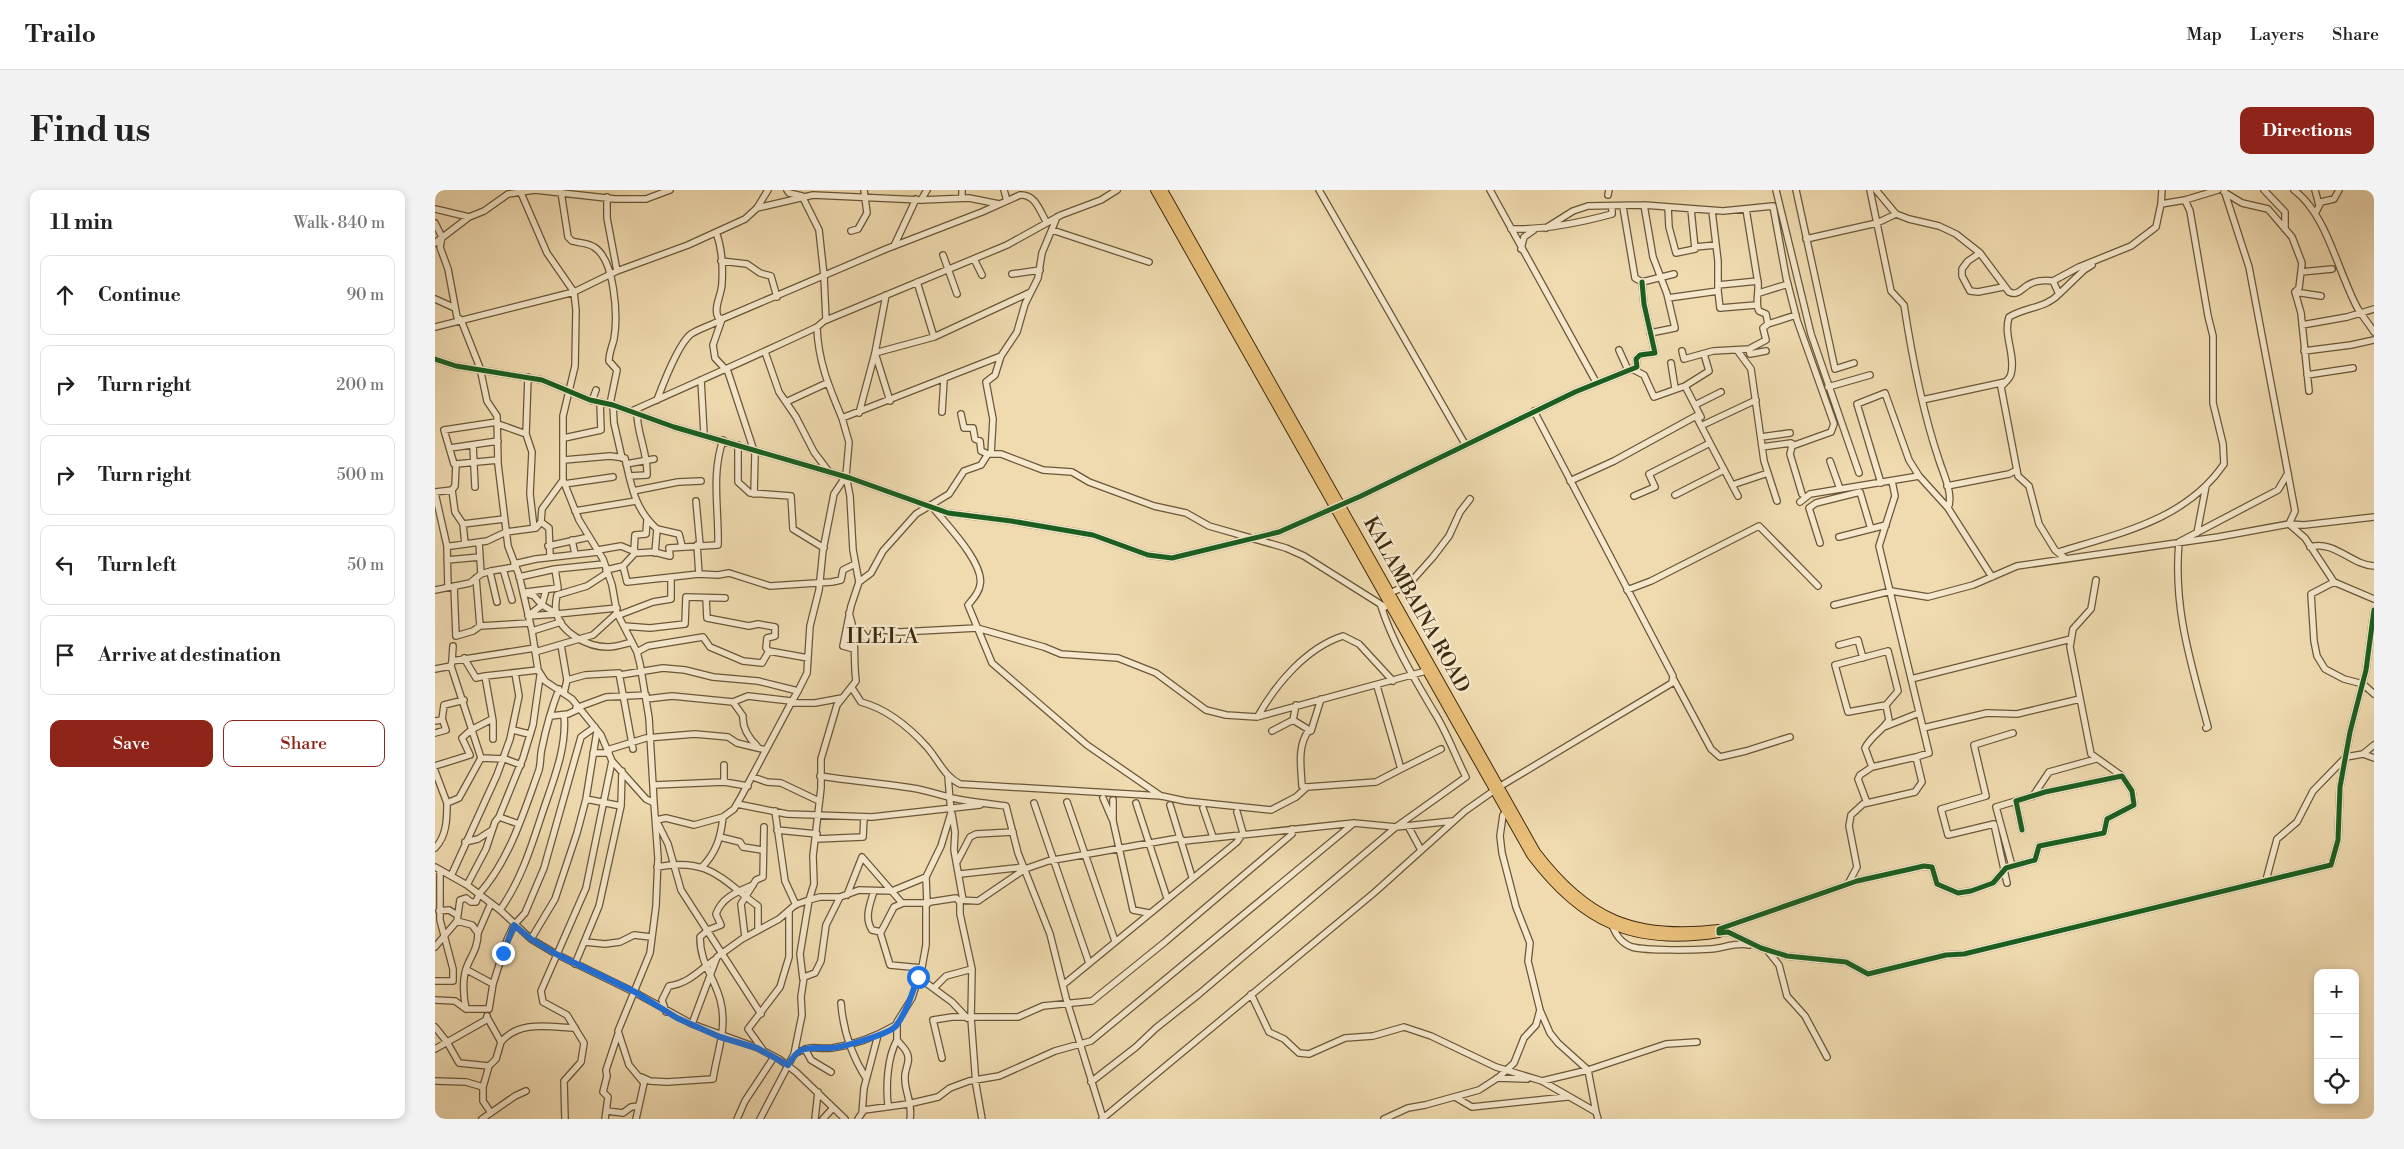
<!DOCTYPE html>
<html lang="en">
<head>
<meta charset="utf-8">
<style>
	body { margin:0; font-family:"Libre Bodoni",serif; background:#f2f2f2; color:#222 }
	.controls { position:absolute; right:15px; bottom:15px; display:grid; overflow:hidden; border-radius:10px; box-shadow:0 2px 8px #0003 }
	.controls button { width:45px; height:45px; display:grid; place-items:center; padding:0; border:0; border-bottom:1px solid #e0e0e0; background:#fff; color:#222; font:25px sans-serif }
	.stop { position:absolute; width:15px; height:15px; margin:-11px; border:4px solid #1a73e8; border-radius:50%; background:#fff }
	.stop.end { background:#1a73e8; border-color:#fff; box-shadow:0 1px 5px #0008 }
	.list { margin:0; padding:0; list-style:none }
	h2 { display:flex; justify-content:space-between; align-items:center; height:65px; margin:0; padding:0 20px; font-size:21px }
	h2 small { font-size:16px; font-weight:400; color:#767676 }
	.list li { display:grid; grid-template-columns:32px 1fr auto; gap:15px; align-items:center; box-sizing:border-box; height:80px; margin:0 10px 10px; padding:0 10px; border:1px solid #e0e0e0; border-radius:10px }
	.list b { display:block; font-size:19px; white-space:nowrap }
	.list em { font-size:16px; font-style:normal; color:#767676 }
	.actions { display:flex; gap:10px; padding:15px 20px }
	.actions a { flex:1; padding:11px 0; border:1px solid #8f2418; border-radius:10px; text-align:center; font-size:18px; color:#8f2418 }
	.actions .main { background:#8f2418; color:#fff }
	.icon { flex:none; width:28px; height:28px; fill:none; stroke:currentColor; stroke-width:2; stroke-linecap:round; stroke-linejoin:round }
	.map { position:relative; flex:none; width:1939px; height:929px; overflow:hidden; border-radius:10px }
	header { display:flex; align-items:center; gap:30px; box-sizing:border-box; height:70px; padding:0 25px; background:#fff; border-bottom:1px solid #e0e0e0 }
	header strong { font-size:24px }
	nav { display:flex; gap:28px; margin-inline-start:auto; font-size:18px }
	.intro { display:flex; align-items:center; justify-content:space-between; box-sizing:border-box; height:120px; padding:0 30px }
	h1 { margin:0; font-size:35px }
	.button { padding:12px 22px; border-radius:10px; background:#8f2418; color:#fff; font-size:18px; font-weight:700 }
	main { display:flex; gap:30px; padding:0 30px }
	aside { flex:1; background:#fff; border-radius:10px; box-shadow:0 2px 8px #0003 }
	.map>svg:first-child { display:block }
</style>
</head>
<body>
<header>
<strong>Trailo</strong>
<nav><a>Map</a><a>Layers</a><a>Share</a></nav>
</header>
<div class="intro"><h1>Find us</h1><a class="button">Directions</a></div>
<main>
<aside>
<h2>11 min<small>Walk · 840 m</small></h2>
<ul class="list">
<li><svg class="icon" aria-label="ahead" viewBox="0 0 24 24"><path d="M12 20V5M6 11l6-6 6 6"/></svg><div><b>Continue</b></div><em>90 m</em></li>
<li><svg class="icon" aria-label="right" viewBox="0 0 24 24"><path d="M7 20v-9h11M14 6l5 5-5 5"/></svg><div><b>Turn right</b></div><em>200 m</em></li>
<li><svg class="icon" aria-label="right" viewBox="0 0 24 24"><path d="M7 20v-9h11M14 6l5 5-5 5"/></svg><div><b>Turn right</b></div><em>500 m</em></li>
<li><svg class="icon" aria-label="left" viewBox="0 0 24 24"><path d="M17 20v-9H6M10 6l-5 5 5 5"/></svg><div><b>Turn left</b></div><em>50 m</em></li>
<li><svg class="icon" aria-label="arrive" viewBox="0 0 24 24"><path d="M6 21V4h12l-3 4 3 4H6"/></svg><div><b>Arrive at destination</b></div></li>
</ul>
<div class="actions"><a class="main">Save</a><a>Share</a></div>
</aside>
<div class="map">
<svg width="1939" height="929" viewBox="0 0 1939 929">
	<rect width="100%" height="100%" fill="#f0dbb0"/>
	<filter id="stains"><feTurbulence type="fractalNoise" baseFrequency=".004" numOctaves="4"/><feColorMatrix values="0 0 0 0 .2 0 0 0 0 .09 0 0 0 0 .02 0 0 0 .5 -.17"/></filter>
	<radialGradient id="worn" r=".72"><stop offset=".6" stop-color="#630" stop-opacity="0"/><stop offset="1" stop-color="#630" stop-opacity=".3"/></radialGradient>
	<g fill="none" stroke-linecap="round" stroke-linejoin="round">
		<g stroke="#6a5638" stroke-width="8">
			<path id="minor" d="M352,0L354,3L367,6L384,40L389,86L391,130
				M569,0L572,11
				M884,0L1030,254
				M1055,0L1161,192
				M1341,0L1376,144L1424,283
				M1361,0L1400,179L1419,173
				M1435,0L1456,101L1469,115C1477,167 1487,220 1504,270C1508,283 1519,305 1513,318
				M1441,0L1461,24L1474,29L1504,36L1521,44L1545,63L1574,102C1583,106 1586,99 1593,95C1601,90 1609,90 1618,91
				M1829,0L1850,22V39
				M1859,0C1892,24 1903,83 1923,119C1928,127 1934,134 1939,142
				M1880,0L1884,15
				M126,2L133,47L137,51C143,53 154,53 159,57C180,70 183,126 179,149C177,157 174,163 174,171L182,180L175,214
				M1789,2L1807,13L1833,19L1857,47L1867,73L1864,98L1860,102
				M86,3L112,63L139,102L141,120L140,176L128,226V290L144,330L168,369L177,395L182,423L202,462L205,474L214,528L219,613
				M1173,5L1174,0
				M172,7V28L182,81
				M527,8V0
				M486,10L492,0
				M1726,14L1727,0
				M1209,15L1218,67L1232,104L1240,138L1215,143
				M1188,17L1200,88L1207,92L1239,84
				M1233,17L1234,37L1241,63L1260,59L1256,19
				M322,18L378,5L486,10L534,8L564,14
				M0,19L34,27
				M1277,21L1283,71V101
				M1881,22L1886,12L1899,9L1904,0
				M622,27L607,63L603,88L590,114L582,142L566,166L560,185L551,192L558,229L556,264H566L608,280L637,282L654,292L719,316L751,323L774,336L851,358L869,366L950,417
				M0,33L7,47L5,57L13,79L22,127L26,130L45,178L52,211L62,226L63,274L73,356L84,385L97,441L103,480L110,491L137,509L166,545L177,571L211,609L219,613L223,668L221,716L215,763L183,841L194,875L209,893L201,929
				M1111,38L1138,21L1153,16L1209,15L1288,21L1338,16L1351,87L1362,130L1399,234L1396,242L1357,256L1355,264L1367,304
				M1076,39C1110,40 1144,33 1177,24V16
				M617,40L714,72
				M416,41L423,39L432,23L429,0
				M281,42C287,58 288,76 287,93C287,104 278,118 283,127L287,129L451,59L547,22L585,5C601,4 605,22 612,33
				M1371,49L1442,33L1461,24
				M0,53L34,27L49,21L73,4L100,0L180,9H211L235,0
				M459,56L481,9
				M1260,57L1281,55
				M1086,59L1089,47L1099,40
				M1545,63L1533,71L1527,79V86L1535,101L1543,102L1568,97
				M508,65L522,104
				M539,69L547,85
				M286,71L312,74L325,83L336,86L342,107
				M1866,82L1897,79
				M577,84L605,80
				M482,92L499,147L596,102
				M1283,95L1323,91
				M1860,102L1866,123L1874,201
				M1860,102L1886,106
				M1324,103L1353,94
				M1624,104L1649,80L1657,75
				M1233,108L1283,101L1285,118L1321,115
				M0,109L20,118
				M1333,134L1361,125
				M1867,135L1912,127L1939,119
				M0,137L139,102L182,81L253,55L310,29L322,18L333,0
				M382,137C383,171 394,197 407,228L566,166
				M1314,159L1315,164L1331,161
				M1184,160L1193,180
				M1302,160L1316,179L1329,271L1342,311
				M1247,161L1249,169L1278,161L1314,159L1331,150L1328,138L1333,134L1331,124L1324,121C1320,114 1324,102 1323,93L1311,19
				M1869,161L1916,155L1939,150
				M330,162L344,202L361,227L379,262L394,282
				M0,169L21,176L107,190L155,210L178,215L239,237L415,288L513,323L576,331L658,345L713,365L737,368L844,342L926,306L1140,202L1202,177L1201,169L1205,165L1220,163L1209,114L1207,92
				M1236,173L1240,198
				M1197,179L1209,185L1219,207L1250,196L1274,181L1269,164
				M1872,185L1918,178
				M266,190L269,244
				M1250,196L1266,227
				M1393,197L1435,185
				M222,210C228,194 243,154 256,144C265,138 278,135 287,129L278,155L280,168L293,182L320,264L319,304
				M1487,210L1570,192
				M157,211L161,200
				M455,211L440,163L499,147
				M351,212L392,193
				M178,215L179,233L187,268
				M1260,215L1286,202
				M197,221C259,193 321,166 382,137L389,131L572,55L626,25L666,10L682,0
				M507,222L509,189
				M424,223L440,163L451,105
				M526,224L529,238H538L540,249L545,251L546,261L553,264
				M407,228L414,252L411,286L415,306L418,360L424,392
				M63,234L91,244L97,262L95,304L99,338
				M1270,234L1321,210
				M91,244L93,187
				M1326,247L1355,243
				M129,248L166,240L165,212
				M38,255L40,297
				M303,255V292L315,303L356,306L358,339L389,358
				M1327,257L1356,253L1359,255
				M15,258L63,251
				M129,270L175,266L190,268C196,295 200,320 222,339L220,363
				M1395,271L1405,299
				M21,274H19L9,240L62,232
				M191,274L219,269
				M194,286L212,285C213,263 202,244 202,223
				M1135,291L1179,271L1261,226L1275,253
				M1446,293L1422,214L1450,203L1474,270L1484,286
				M129,294L178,287
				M1300,294L1333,283
				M1512,296L1574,284L1582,280
				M17,300L20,296L21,274L63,270
				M198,301L243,292L266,291
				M0,302L17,300L20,322L28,334L30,354
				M0,303L12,356H16L52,351L71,342L101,338L106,332L107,319L128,290
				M1240,305L1289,280
				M1199,306L1220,297L1214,284L1275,253L1303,306
				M261,311L265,355
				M1365,312L1375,304L1484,286L1513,318L1557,387
				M499,319C512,335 550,374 545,395C544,403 538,409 533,415L557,473L652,555L726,606
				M140,321L201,311
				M106,332L114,338L115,367
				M28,334L69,329
				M1854,334L1870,348L1899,392L1939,409
				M1854,334L1869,335L1939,327
				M222,339L244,344L247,356
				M1762,343L1771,296
				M1404,347L1451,335
				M137,350L140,364
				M44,352L46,384
				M1385,353L1374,318L1381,313L1425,302L1436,339
				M262,355L264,384
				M12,356L13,397
				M113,356L154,347
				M1875,357C1900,350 1916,375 1939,376
				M163,360L186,356L203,363L219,362L235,366L234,358L283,355C284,319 276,285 288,250
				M199,361L200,345L211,344L212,330
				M1624,362C1685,343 1751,330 1789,274L1788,254L1778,213V146L1773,126L1755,21L1750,10
				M1631,369L1620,360L1604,334L1594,296L1583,286L1566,197C1569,193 1575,189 1576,184C1581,165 1568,146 1574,127C1591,117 1611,118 1624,104L1618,91L1644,77L1696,56L1721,37L1726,14L1750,10L1783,0
				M12,370L45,367
				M79,374L101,369L163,362
				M188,376L201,362
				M68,379L77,410
				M171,380L188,376L192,392L264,384L283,385L294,383L335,396L397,392L406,390L408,380L420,374
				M55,382L62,412
				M172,383L152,396L122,405C121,410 120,416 121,421C125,443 153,457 173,457C181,457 189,454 197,452
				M84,387L120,379L169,374
				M41,388L45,436L95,433
				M1661,390L1656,419L1638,439L1635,457L1656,564L1687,586
				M1899,392L1876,404L1879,451L1882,466L1890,479L1909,489L1928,494L1939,504
				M19,396L21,446L38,441L45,436
				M0,400L35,393L46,384L56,381L80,377
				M111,400L107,415L122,424L182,418
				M1192,400L1216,391L1324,336L1383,396
				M91,402L123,398L120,379
				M90,403L99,406L107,415L93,426L122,424
				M955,403L973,395L998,367L1014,346L1025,322L1035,309
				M271,408L272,428L314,436L323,434L340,437V446L332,448L331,458L334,461
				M1399,415L1456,401L1493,407L1538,395L1582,376L1783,347L1854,334L1860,321L1814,77L1789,0
				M184,425L218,412L236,409V387
				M189,436L215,438L250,434L251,407L290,408
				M413,436L426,441L431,448H436L440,439L465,442L542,438L609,457L626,464L683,468L721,483L771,520L791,525L822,527L991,481
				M97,441L126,432
				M126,455L132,490L129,503
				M1404,455L1423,450L1428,468
				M419,459L408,456L416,416L424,392L436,383L448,361L481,324L514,304L529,281L546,275L553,264H556
				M100,462L158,445L182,423
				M202,462L213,456L268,447L275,457L308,471L327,473L334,461L373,468
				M29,468L41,488L50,486
				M17,471L18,456
				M16,476L17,471L100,458
				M0,479L16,476L46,568L24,608L12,613C12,628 12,646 0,658
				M185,485L228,478L250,480L278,487L323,491L363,501L372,483L375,436L384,400L388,360L399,304L411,286
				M1476,489L1636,449
				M132,490L150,485L184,483L198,559
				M1239,490L1276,559L1285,567L1311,561L1355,547
				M417,498L426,512C452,519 474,537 492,557C504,571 509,586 525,594L727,606L750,611L836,620L861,607L872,597L941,592L966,579L942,496
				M211,509L237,506L298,512L313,506L356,511V513L363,501
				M298,512L308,526C307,538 314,548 322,556
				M141,518L171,507L211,505
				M116,526L133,524L144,519
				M823,526C841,494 871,458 908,446L924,454L958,491
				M858,530L876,541L886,509
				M0,531L7,530L9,515L29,510
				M1449,537L1484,523
				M1488,538L1552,523L1582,524L1645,509
				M1771,538L1773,537C1756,473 1738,419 1744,352L1843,300L1853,283
				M78,540L94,544
				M837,541L858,530L861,515
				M0,543L11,540L7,528
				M58,549V531L50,486L103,480
				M172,560L211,548L260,544L293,547L302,553L331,560
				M158,563H174
				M1928,564L1939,568
				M46,568L70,569L86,575
				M289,575V592
				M0,576L35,565L27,548L36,540L57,529
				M1437,577L1481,567
				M966,579L1006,559
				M0,581L12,613
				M385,586C416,591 446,593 477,598C492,600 506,606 522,609C538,612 555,614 571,616L583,663L615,744L631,808L668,928
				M318,587L332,592L346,593L384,611
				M219,595L289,592L313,596
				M872,597L867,596C866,577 862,556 874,540
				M1598,606L1614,582L1661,569
				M668,608L677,629
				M151,609L186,616L187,581
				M678,610V631L698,720L714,723
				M632,612L680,751
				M599,613L654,773
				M701,613L732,708
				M1432,613L1423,589L1425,585L1437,577L1430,558C1436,546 1447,541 1454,530L1451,515L1463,501L1453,461L1400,475L1413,522L1451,515
				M302,614L352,624L437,627L545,615
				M735,615L757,687
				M768,618L778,647
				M1075,620L1068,625L1065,646L1067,663L1081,717L1095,753L1093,771L1105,820L1115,843L1123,853L1153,880L1231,854L1262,852
				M340,621L350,691L361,715
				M517,624L520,642L519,660L528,710
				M64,627L88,568L98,535L105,486
				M288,627L259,635L231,628L221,630L233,654L246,700L326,824
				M973,636L986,660
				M342,640L382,644
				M1587,640L1581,611L1610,602L1687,586L1697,601L1699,615L1672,629L1669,643L1604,656L1600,670L1571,678L1558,693L1536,701L1523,703L1502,694L1497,677L1489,676L1422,691L1284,739V743L1293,742L1326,758L1352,766L1411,772L1433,784L1511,765L1529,764L1896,675L1903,650L1905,597L1915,542L1931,480L1939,420
				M285,647L305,652L308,657L327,660
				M381,649L428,647L429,627
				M30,652L43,649L57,640
				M522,672L535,647L541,644L578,642
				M1577,676L1561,617L1581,611
				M0,677L32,695L65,720L96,749L121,764L199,802L257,834L323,858L344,869L361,882L410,929
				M222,677C274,667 286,689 323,716V740
				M267,677C281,663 286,647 288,627L299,619L307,605L356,513H380L407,508
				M525,684L589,677
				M16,686L62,585L75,549L84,506L80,483
				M1831,690L1842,649L1862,632L1878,601L1911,567L1928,564L1939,555
				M1572,693L1559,634L1513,645L1506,619L1551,606L1539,555L1578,543
				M1413,694L1422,677L1414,636L1416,625L1428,614L1480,602L1487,592L1481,567L1494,563L1444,356L1460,306L1457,291
				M32,695L51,659L60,632L64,627L84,634
				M439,701C435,714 429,728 437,740L446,742L459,717L468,713
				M44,704C74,671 89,622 104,580C106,573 105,565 107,558C111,538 117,517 124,499
				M412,705L427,667L467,713H492L491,687
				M524,710L543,711L590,679L613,671L744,648L749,651L919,633L961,637L1031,587C1020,566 1012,542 999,522C979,488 958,454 946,416
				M65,720C87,689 97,654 109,618C119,589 132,556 129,525
				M4,721L14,720L22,725
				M22,731L25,710L31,708L36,712H41L44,704
				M1177,735C1181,745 1186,753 1197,757C1213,761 1258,760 1276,759C1289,758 1301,752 1314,755
				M445,742L455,775L487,778
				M43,743L56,713
				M310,747L306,714L321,690L328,687L329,637
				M96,749L120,709L142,643L151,609L162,541
				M150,752L170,754L185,752L199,745L216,747
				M0,757L22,731L37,735L43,743C43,756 38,763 33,774C27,786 28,805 31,819H54L58,794
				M1332,760L1344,775L1352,806L1370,826L1392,867
				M140,774L164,716L186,616
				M32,780L58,794L72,750L79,735L90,723L109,678L146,547L160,537
				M483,787L517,812L532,828
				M368,789L365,764L374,710L379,694L378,666L386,598V569L402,515L421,491C418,468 422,445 414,423
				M0,791H18V779L5,730V680
				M628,795L802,652L808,643L802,622
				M499,798L511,786L537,779
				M816,804L834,842L849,849L864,863L874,864L910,848L938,846L969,837L996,846L1061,877L1107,891L1161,922L1163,929
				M0,810L20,811L31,819
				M406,813C408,839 417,866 431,888
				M231,822L227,810L234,796C253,794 265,780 279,770
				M257,834L282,767L307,749L344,729L360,715L374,710L385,707H405L424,700L457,701L491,687L506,656L516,623L513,586
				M0,837L12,852L24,873L54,876L61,869L66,852L52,827
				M66,852C84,830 115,837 140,838
				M0,859L51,830L52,826
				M370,859L376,870L396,882
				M328,860L313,839L345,797L354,767V721
				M359,864C381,853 378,860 397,858C419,855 442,846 461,835
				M507,868L498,830L517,827H583L608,816L657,811L730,752L857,644V639
				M206,887L215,891L232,892L278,889C282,862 293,837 285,809C278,785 265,773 265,747L273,740L286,735L281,724C287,707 302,702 318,695
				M1062,888L1092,889
				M0,891L31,892L48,897L54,876
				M1107,891L1153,880L1161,922
				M656,892L701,857L721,838L764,804L961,637L1018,631
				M48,897V911L56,923
				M1020,907L1037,917L1132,907
				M453,916C451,896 452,868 462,850
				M172,921L188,923L196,917L204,916
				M427,923L429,898L443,845
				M47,929L80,906L91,901
				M130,929L129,891L146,872L149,853L132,825L108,812L106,801L151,698L177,571
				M170,929L173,907L168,902L172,886L171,880L183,844
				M302,929L310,911L339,867
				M325,929L359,864L367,825L366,807L369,787L380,783L386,771L391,735L405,707
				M380,929L383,902
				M388,929L397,919
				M423,929L429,920L473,914L503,907L515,898L534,891L564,886L620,861L656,851L919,633
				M475,929C478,911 469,903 470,886C470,878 476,871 472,863C470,858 465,854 462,850V832L477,808L487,777L491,755V715L495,712L521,708L525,712V724L537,779L536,828L541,895L547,929
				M667,929L940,702L1030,621L1064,597L1237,493L1238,486L1099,221
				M949,929L973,918L990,915L1044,900L1064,887L1079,873L1089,848L1101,835L1105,820"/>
		</g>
		<g stroke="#3d2a10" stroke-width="10">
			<path id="major" d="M720,0L1096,665C1147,733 1199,757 1284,743
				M728,0L1101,662C1152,729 1199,749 1284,739"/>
		</g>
		<use href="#minor" stroke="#f5e8cc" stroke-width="5.5"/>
		<use href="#major" stroke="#e8be78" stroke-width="8"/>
		<g stroke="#f5e8cc" stroke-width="8">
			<path id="cycleway" d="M0,169L21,176L107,190L155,210L178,215L239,237L415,288L513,323L576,331L658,345L713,365L737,368L844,342L926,306L1140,202L1202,177L1201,169L1205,165L1220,163L1209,114L1207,92
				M1587,640L1581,611L1610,602L1687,586L1697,601L1699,615L1672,629L1669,643L1604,656L1600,670L1571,678L1558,693L1536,701L1523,703L1502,694L1497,677L1489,676L1422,691L1284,739V743L1293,742L1326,758L1352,766L1411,772L1433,784L1511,765L1529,764L1896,675L1903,650L1905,597L1915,542L1931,480L1939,420"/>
		</g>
		<use href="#cycleway" stroke="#1b5e20" stroke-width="5"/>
	</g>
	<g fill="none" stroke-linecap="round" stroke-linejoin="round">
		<path stroke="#1a73e8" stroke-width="6" d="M68,763L79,735L96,749L121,764L200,802L242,828L285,847L322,858L353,875C366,853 373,859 395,858C406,858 454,844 461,836C472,821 477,804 483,787"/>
	</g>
	<g text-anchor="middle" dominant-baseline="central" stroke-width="4.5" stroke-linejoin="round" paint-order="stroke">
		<g font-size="20" fill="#3d2a10" stroke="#f5e8cc">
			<text transform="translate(981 415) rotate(61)">KALAMBAINA ROAD</text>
		</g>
		<g font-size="22" letter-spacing="1" fill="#3d2a10" stroke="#f5e8cc">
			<text x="448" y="446">ILELA</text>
		</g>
	</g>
	<rect width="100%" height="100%" filter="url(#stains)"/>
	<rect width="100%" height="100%" fill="url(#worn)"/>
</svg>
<div class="controls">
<button>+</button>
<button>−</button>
<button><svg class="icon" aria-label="locate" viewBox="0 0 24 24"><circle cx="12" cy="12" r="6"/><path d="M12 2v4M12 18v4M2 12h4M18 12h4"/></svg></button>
</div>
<div class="stop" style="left:483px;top:787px"></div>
<div class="stop end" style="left:68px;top:763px"></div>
</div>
</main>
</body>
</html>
